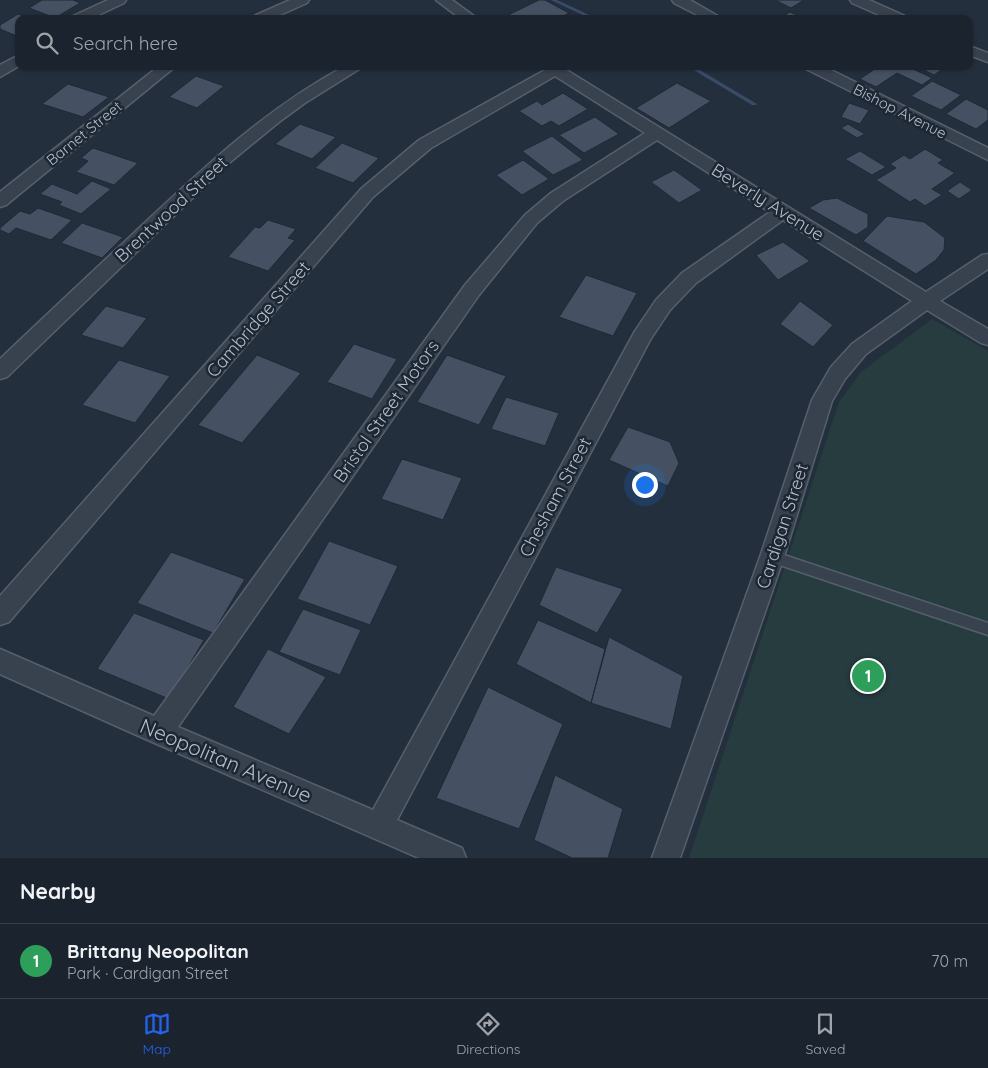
<!DOCTYPE html>
<html lang="en">
<head>
<meta charset="utf-8">
<style>
	body { margin:0; font-family:Quicksand,sans-serif; background:#282f3a; color:#f1f3f6 }
	.you { position:absolute; left:644px; top:484px; width:18px; height:18px; margin:-12px; border:4px solid #fff; border-radius:50%; background:#1a73e8; box-shadow:0 0 0 8px #1a73e833 }
	.badge { display:grid; place-items:center; width:32px; height:32px; border-radius:50%; background:#2563eb; color:#fff; font-size:16px; font-weight:700 }
	.pin { position:absolute; translate:-50% -50%; border:2px solid #fff; box-shadow:0 1px 5px #0006 }
	.list { margin:0; padding:0; list-style:none }
	h2 { display:flex; justify-content:space-between; align-items:center; height:65px; margin:0; padding:0 20px; font-size:21px }
	h2 small { font-size:16px; font-weight:400; color:#a0a4aa }
	.list li { display:grid; grid-template-columns:32px 1fr auto; gap:15px; align-items:center; box-sizing:border-box; height:75px; padding:0 20px; border-top:1px solid #39404a }
	.list b { display:block; font-size:19px; white-space:nowrap }
	.list p { margin:0; font-size:16px; white-space:nowrap; color:#a0a4aa }
	.list em { font-size:16px; font-style:normal; color:#a0a4aa }
	.icon { flex:none; width:28px; height:28px; fill:none; stroke:currentColor; stroke-width:2; stroke-linecap:round; stroke-linejoin:round }
	.map { position:relative; flex:none; width:988px; height:858px; overflow:hidden }
	.search { position:absolute; background:#1b232e; box-shadow:0 1px 4px #0004; left:15px; right:15px; top:15px; height:55px; display:flex; align-items:center; gap:12px; box-sizing:border-box; padding:0 18px; border-radius:10px; color:#a0a4aa; font-size:19px }
	.sheet { height:140px; background:#1b232e }
	nav { display:flex; justify-content:space-around; align-items:center; box-sizing:border-box; height:70px; border-top:1px solid #39404a; background:#1b232e; font-size:14px; color:#a0a4aa }
	nav a { display:grid; justify-items:center; gap:2px }
	nav .on { color:#2563eb }
	.map>svg:first-child { display:block }
</style>
</head>
<body>
<div class="map">
<svg width="988" height="858" viewBox="0 0 988 858">
	<rect width="100%" height="100%" fill="#242f3e"/>
	<path fill="#263c3f" d="M932,319L988,351V858H689L839,402L861,372Z"/>
	<g fill="none" stroke-linecap="round" stroke-linejoin="round">
		<path fill="#394c67" fill-rule="evenodd" d="M551,0H557L598,19H591Z
			M687,66H693L757,104L756,105H752Z"/>
	</g>
	<path fill="#455162" stroke="#1f2835" d="M42,0H73L80,3L55,18L29,8Z
		M539,0H545L569,13L558,19L504,17Z
		M775,0H804L791,8Z
		M790,12L805,19H778Z
		M18,14L31,19H19V37L0,29V25Z
		M879,66H907L932,78L922,85L897,73L876,87L860,79Z
		M916,66H947L934,75Z
		M196,76L224,86L197,108L169,97Z
		M932,81L961,95L941,110L911,96Z
		M677,83L711,101L669,128L636,108Z
		M68,84L109,97L83,117L42,104Z
		M563,93L588,109L559,126L551,121L542,126L519,111L537,101L542,105Z
		M966,99L988,110V120L976,129L946,114Z
		M849,103L869,110L860,124L841,117Z
		M595,117L619,134L584,153L559,135Z
		M300,124L336,137L312,159L275,144Z
		M848,124L865,134L857,138L841,128Z
		M552,136L583,160L553,175L522,151Z
		M342,143L379,158L353,183L315,168Z
		M93,148L138,163L114,185L76,172L88,161L81,158Z
		M925,149L943,160L938,163L955,173L932,189L942,195L925,206L915,199L910,202L876,180L896,168L890,164L904,155L910,159Z
		M860,151L886,167L872,175L845,159Z
		M523,160L549,179L522,195L496,175Z
		M674,170L702,190L679,203L651,182Z
		M92,181L111,189L81,214L59,205L62,202L40,194L52,184L77,194Z
		M960,182L972,190L959,199L947,191Z
		M837,198L868,214V227L856,235L809,208L823,200Z
		M38,208L72,220L51,240L16,228L9,234L0,230V228L20,211L30,214Z
		M887,216L924,222L945,238L944,250L936,260L916,274L863,241Z
		M268,220L296,229L288,238L295,240L268,271L228,257L255,227L260,228Z
		M82,223L123,237L102,258L61,243Z
		M783,242L810,261L778,280L756,255Z
		M586,275L637,293L613,336L559,317Z
		M800,301L833,325L813,347L780,324Z
		M106,306L147,318L123,348L81,335Z
		M354,344L397,359L372,399L327,382Z
		M257,355L301,373L242,443L198,425Z
		M447,355L506,376L479,425L417,402Z
		M119,360L170,376L135,423L82,405Z
		M506,397L559,413L545,446L491,429Z
		M628,427L670,442L679,463L668,486L609,460Z
		M402,459L462,478L443,520L381,499Z
		M329,541L398,566L370,625L297,599Z
		M171,552L245,579L213,633L137,603Z
		M556,567L623,589L597,633L539,605Z
		M303,609L361,630L340,675L279,652Z
		M134,613L204,640L169,699L97,669Z
		M538,620L605,649L591,703L516,664Z
		M609,637L683,676L671,729L591,703Z
		M268,649L326,677L289,734L233,707Z
		M488,687L563,724L519,829L436,798Z
		M555,775L623,809L608,858H572L534,840Z"/>
	<g fill="none" stroke-linecap="round" stroke-linejoin="round">
		<g stroke="#565f6c" stroke-width="3">
			<path id="lane" d="M772,551L988,623V635L768,561L766,557L768,553Z"/>
		</g>
		<g stroke="#565f6c" stroke-width="3">
			<path id="street" d="M108,0H126L124,3L90,19H71L73,16Z
				M290,0H309L307,3L271,19H252L254,16Z
				M436,0H452L478,19H461Z
				M672,0H690L723,19H705L674,3Z
				M850,0H869L905,16L907,19H888L852,3Z
				M969,46L988,53V62L969,55Z
				M19,55V66L0,77V65Z
				M159,66H176L6,205L0,207V192Z
				M345,66H364L305,103L279,122L229,163L7,377L0,379V359C45,316 90,274 135,232C201,170 265,109 345,66Z
				M542,66H560L926,292L982,255L988,254V269L940,301L988,329V345L981,343L927,310L866,354L845,379L832,401L784,557L680,858H652L760,557L812,400L831,367L852,344L912,301L783,220L696,283L670,310L650,340L397,820L462,848L466,858H419L150,741L0,674V649L154,716L465,285L525,215L551,193L645,133L555,76L431,148L373,197L9,622L0,625V596L361,189L419,140L545,70ZM657,140L770,212L682,273L656,300L635,331L373,810L178,727L479,295L537,223L563,201Z
				M804,66H823L988,148V160L806,69Z"/>
		</g>
		<use href="#lane" fill="#38414e" fill-rule="evenodd"/>
		<use href="#street" fill="#38414e" fill-rule="evenodd"/>
	</g>
	<g text-anchor="middle" dominant-baseline="central" stroke-width="5" stroke-linejoin="round" paint-order="stroke">
		<g font-size="15" fill="#b4bcc9" stroke="#1d2633">
			<text transform="translate(900 111) rotate(27)">Bishop Avenue</text>
			<text transform="translate(84 133) rotate(-39)">Barnet Street</text>
		</g>
		<g font-size="18" fill="#b4bcc9" stroke="#1d2633">
			<text transform="translate(768 202) rotate(32)">Beverly Avenue</text>
			<text transform="translate(171 209) rotate(-43)">Brentwood Street</text>
			<text transform="translate(258 319) rotate(-49)">Cambridge Street</text>
			<text transform="translate(386 411) rotate(-55)">Bristol Street Motors</text>
			<text transform="translate(555 497) rotate(-62)">Chesham Street</text>
			<text transform="translate(782 526) rotate(-72)">Cardigan Street</text>
		</g>
		<g font-size="21" fill="#b4bcc9" stroke="#1d2633">
			<text transform="translate(226 760) rotate(23)">Neopolitan Avenue</text>
		</g>
	</g>
</svg>
<div class="you"></div>
<div class="pin badge" style="left:868px;top:676px;background:#2e9e5b">1</div>
<div class="search"><svg class="icon" aria-label="search" viewBox="0 0 24 24"><circle cx="10" cy="10" r="6"/><path d="M15 15l6 6"/></svg>Search here</div>
</div>
<section class="sheet">
<h2>Nearby<small></small></h2>
<ul class="list">
<li><span class="badge" style="background:#2e9e5b">1</span><div><b>Brittany Neopolitan</b><p>Park · Cardigan Street</p></div><em>70 m</em></li>
</ul>
</section>
<nav>
<a class="on"><svg class="icon" aria-label="map" viewBox="0 0 24 24"><path d="M3 6l6-2 6 2 6-2v14l-6 2-6-2-6 2zM9 4v14M15 6v14"/></svg>Map</a>
<a><svg class="icon" aria-label="directions" viewBox="0 0 24 24"><path d="M12 3l9 9-9 9-9-9zM9 14v-3h6M13 9l2 2-2 2"/></svg>Directions</a>
<a><svg class="icon" aria-label="saved" viewBox="0 0 24 24"><path d="M7 4h10v16l-5-4-5 4z"/></svg>Saved</a>
</nav>
</body>
</html>
